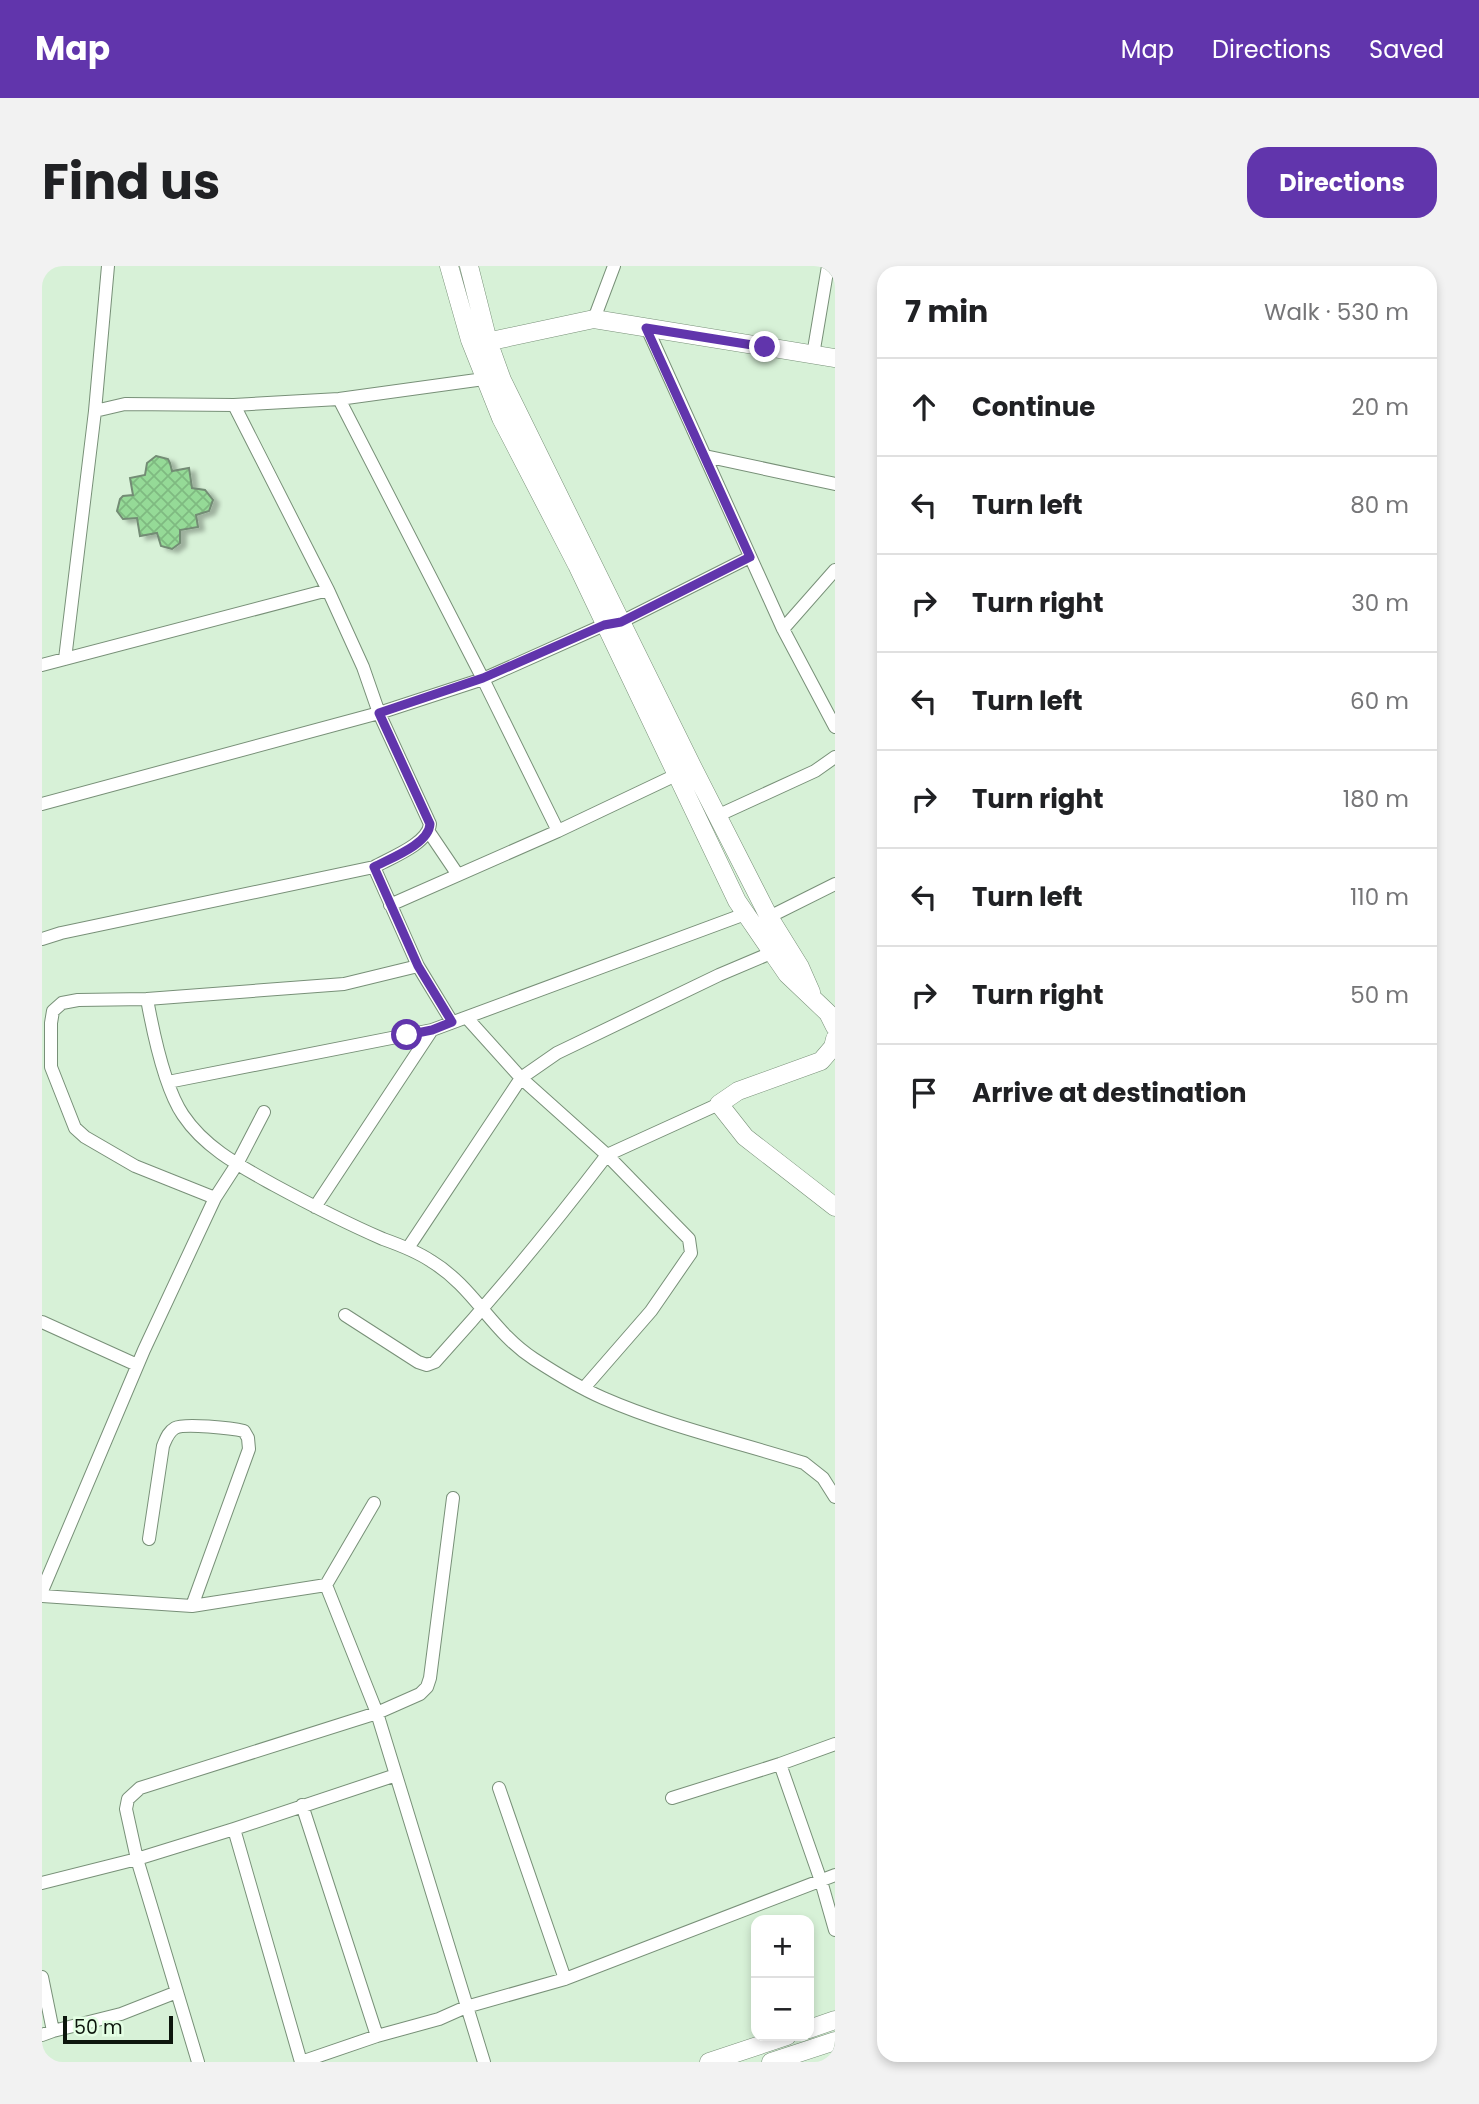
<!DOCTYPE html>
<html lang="en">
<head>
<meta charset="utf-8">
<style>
	body { margin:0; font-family:Poppins,sans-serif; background:#f2f2f2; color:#202124 }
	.controls { position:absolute; right:21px; bottom:21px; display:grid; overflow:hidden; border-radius:14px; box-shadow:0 4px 10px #0003 }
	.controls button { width:63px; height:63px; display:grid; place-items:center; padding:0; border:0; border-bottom:2px solid #e0e0e0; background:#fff; color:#202124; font:35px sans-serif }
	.scale { position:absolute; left:21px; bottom:18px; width:110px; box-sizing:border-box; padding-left:7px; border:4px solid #0d160d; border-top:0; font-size:19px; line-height:24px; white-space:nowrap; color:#0d160d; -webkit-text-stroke:5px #e4ffe4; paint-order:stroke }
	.stop { position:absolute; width:21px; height:21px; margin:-16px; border:5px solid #6135ac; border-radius:50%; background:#fff }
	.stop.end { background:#6135ac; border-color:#fff; box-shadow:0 2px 7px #0008 }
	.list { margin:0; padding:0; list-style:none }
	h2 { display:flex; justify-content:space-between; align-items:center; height:91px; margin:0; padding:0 28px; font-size:30px }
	h2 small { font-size:23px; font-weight:400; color:#757577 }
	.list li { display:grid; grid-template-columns:46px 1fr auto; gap:21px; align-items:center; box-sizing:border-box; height:98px; padding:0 28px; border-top:2px solid #e0e0e0 }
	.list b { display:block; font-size:26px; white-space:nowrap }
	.list em { font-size:23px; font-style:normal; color:#757577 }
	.icon { flex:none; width:38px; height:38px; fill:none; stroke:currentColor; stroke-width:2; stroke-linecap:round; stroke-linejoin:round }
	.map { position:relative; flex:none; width:793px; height:1796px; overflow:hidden; border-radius:21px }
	header { display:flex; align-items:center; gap:42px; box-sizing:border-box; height:98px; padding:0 35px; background:#6135ac; color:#fff }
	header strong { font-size:33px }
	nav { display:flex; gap:38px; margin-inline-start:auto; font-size:24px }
	.intro { display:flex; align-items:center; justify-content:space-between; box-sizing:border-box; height:168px; padding:0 42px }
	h1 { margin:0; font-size:49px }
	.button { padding:18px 32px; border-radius:21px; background:#6135ac; color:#fff; font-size:24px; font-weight:700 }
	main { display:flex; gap:42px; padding:0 42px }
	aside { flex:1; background:#fff; border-radius:21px; box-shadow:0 4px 10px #0003 }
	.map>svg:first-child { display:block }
</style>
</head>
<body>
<header>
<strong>Map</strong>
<nav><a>Map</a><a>Directions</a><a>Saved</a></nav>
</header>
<div class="intro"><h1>Find us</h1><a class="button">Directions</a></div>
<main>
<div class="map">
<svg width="793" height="1796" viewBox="0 0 793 1796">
	<defs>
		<pattern id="building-cross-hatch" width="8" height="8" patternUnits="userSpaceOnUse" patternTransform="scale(1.75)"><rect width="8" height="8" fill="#95da97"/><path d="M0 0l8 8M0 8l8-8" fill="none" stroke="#7fba81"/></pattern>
		<filter id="shadow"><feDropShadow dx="6" dy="3.5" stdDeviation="2" flood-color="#0004"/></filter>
	</defs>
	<rect width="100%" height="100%" fill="#d7f1d7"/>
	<path fill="url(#building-cross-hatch)" stroke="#738c74" stroke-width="2" filter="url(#shadow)" d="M114,190L126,193L128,197L130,205L147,202L150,222L163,224L171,234L167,245L154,249L156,261L138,264V277L130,283L119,280L115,267L98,270L95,252L81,253L75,245L78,233L81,230L91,229L88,212L103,209L105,197Z"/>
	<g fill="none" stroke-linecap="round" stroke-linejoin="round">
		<g stroke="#789078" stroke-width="14">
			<path id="street" d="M552,53L572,0
				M605,62L741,363L793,461
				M771,89L786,0
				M297,133L441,413L562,359L579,356L708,291
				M192,139L297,133L442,113L448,110
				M53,145L66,0
				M663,190L793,218
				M286,324L321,401L337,447L441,413L516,565
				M741,363L793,304
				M0,399L286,324L192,139L83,138L53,145L23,393
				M0,538L337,447L388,558C386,578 348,592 332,601
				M677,549L773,505L793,491
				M387,566L416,609
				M348,639L516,565L634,509
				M727,651L793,618
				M0,673L19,667L332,601L376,700L302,718L105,733C111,766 122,821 141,849C163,882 198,900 232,919C267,938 304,957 341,973C358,979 374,985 389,995C432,1021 450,1066 492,1093C512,1106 538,1122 561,1132C625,1160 695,1176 762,1197L781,1212L793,1231
				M376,700L410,756
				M105,733L36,734L20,737L11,745L9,757V801L33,862L43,871L93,900L173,932
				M425,752L479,812L565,889L677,838
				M126,816L390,764L703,648
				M273,941L390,764
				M366,982L479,812L515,787L677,709L729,687
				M303,1049L376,1096L385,1099L393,1096C453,1030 510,961 565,889L647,973L649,987L609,1045L542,1122
				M0,1056L95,1099
				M284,1319L335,1447L442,1796
				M0,1325L102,1084L173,932L195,898L222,846
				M0,1330L150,1340L207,1183L206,1172L202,1165C190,1162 142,1157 133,1162C126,1166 124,1173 121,1180L107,1273
				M150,1340L284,1319L332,1237
				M738,1498L779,1615L793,1664
				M457,1522L523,1713
				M630,1532L738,1498L793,1478
				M260,1539L335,1770
				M192,1563L259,1796L335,1770L397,1753L424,1741L523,1713L793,1609
				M0,1617L95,1593L192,1563L354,1509
				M0,1711L11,1765L0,1769
				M11,1765L79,1748L135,1726
				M156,1796L95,1593L84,1543L86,1533L98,1522L335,1447L378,1428L385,1421L388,1412L411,1232"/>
		</g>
		<g stroke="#789078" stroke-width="19">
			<path id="secondary" d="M407,0L428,74L459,152L535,299L695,635L745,708L786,747L793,761
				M427,0L446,75L460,114L650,500L727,651L758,701L769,726
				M435,78L552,53L793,92
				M793,773L791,781L779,795L696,825L677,838L703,871L793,941
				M767,1763L793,1754
				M667,1796L745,1770
				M729,1796L793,1775"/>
		</g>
		<use href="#street" stroke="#fff" stroke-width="12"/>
		<use href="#secondary" stroke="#fff" stroke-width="18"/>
	</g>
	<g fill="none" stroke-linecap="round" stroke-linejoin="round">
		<path stroke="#6135ac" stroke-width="9" d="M365,769L390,764L410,756L376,700L332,601C349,592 387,578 388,558L337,447L441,412L562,359L579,356L708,291L604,62L723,81"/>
	</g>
</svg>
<div class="controls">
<button>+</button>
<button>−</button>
</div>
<div class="scale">50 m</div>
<div class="stop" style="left:365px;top:769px"></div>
<div class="stop end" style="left:723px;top:81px"></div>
</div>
<aside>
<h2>7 min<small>Walk · 530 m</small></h2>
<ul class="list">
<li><svg class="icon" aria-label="ahead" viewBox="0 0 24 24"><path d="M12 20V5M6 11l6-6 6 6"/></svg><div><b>Continue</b></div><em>20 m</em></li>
<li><svg class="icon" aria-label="left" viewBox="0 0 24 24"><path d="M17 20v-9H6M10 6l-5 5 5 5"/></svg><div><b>Turn left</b></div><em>80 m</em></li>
<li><svg class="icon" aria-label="right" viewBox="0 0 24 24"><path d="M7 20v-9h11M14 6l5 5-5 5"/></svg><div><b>Turn right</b></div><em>30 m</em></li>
<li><svg class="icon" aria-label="left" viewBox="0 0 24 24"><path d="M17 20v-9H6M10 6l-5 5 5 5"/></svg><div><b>Turn left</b></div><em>60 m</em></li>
<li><svg class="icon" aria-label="right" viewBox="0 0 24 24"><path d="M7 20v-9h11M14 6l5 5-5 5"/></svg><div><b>Turn right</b></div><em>180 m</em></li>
<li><svg class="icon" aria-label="left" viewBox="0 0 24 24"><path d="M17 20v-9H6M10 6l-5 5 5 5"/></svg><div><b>Turn left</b></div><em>110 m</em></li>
<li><svg class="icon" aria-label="right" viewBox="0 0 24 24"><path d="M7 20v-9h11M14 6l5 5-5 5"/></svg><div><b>Turn right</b></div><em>50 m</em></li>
<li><svg class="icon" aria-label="arrive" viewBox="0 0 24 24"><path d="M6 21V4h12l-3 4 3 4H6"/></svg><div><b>Arrive at destination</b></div></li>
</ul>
</aside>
</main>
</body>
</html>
